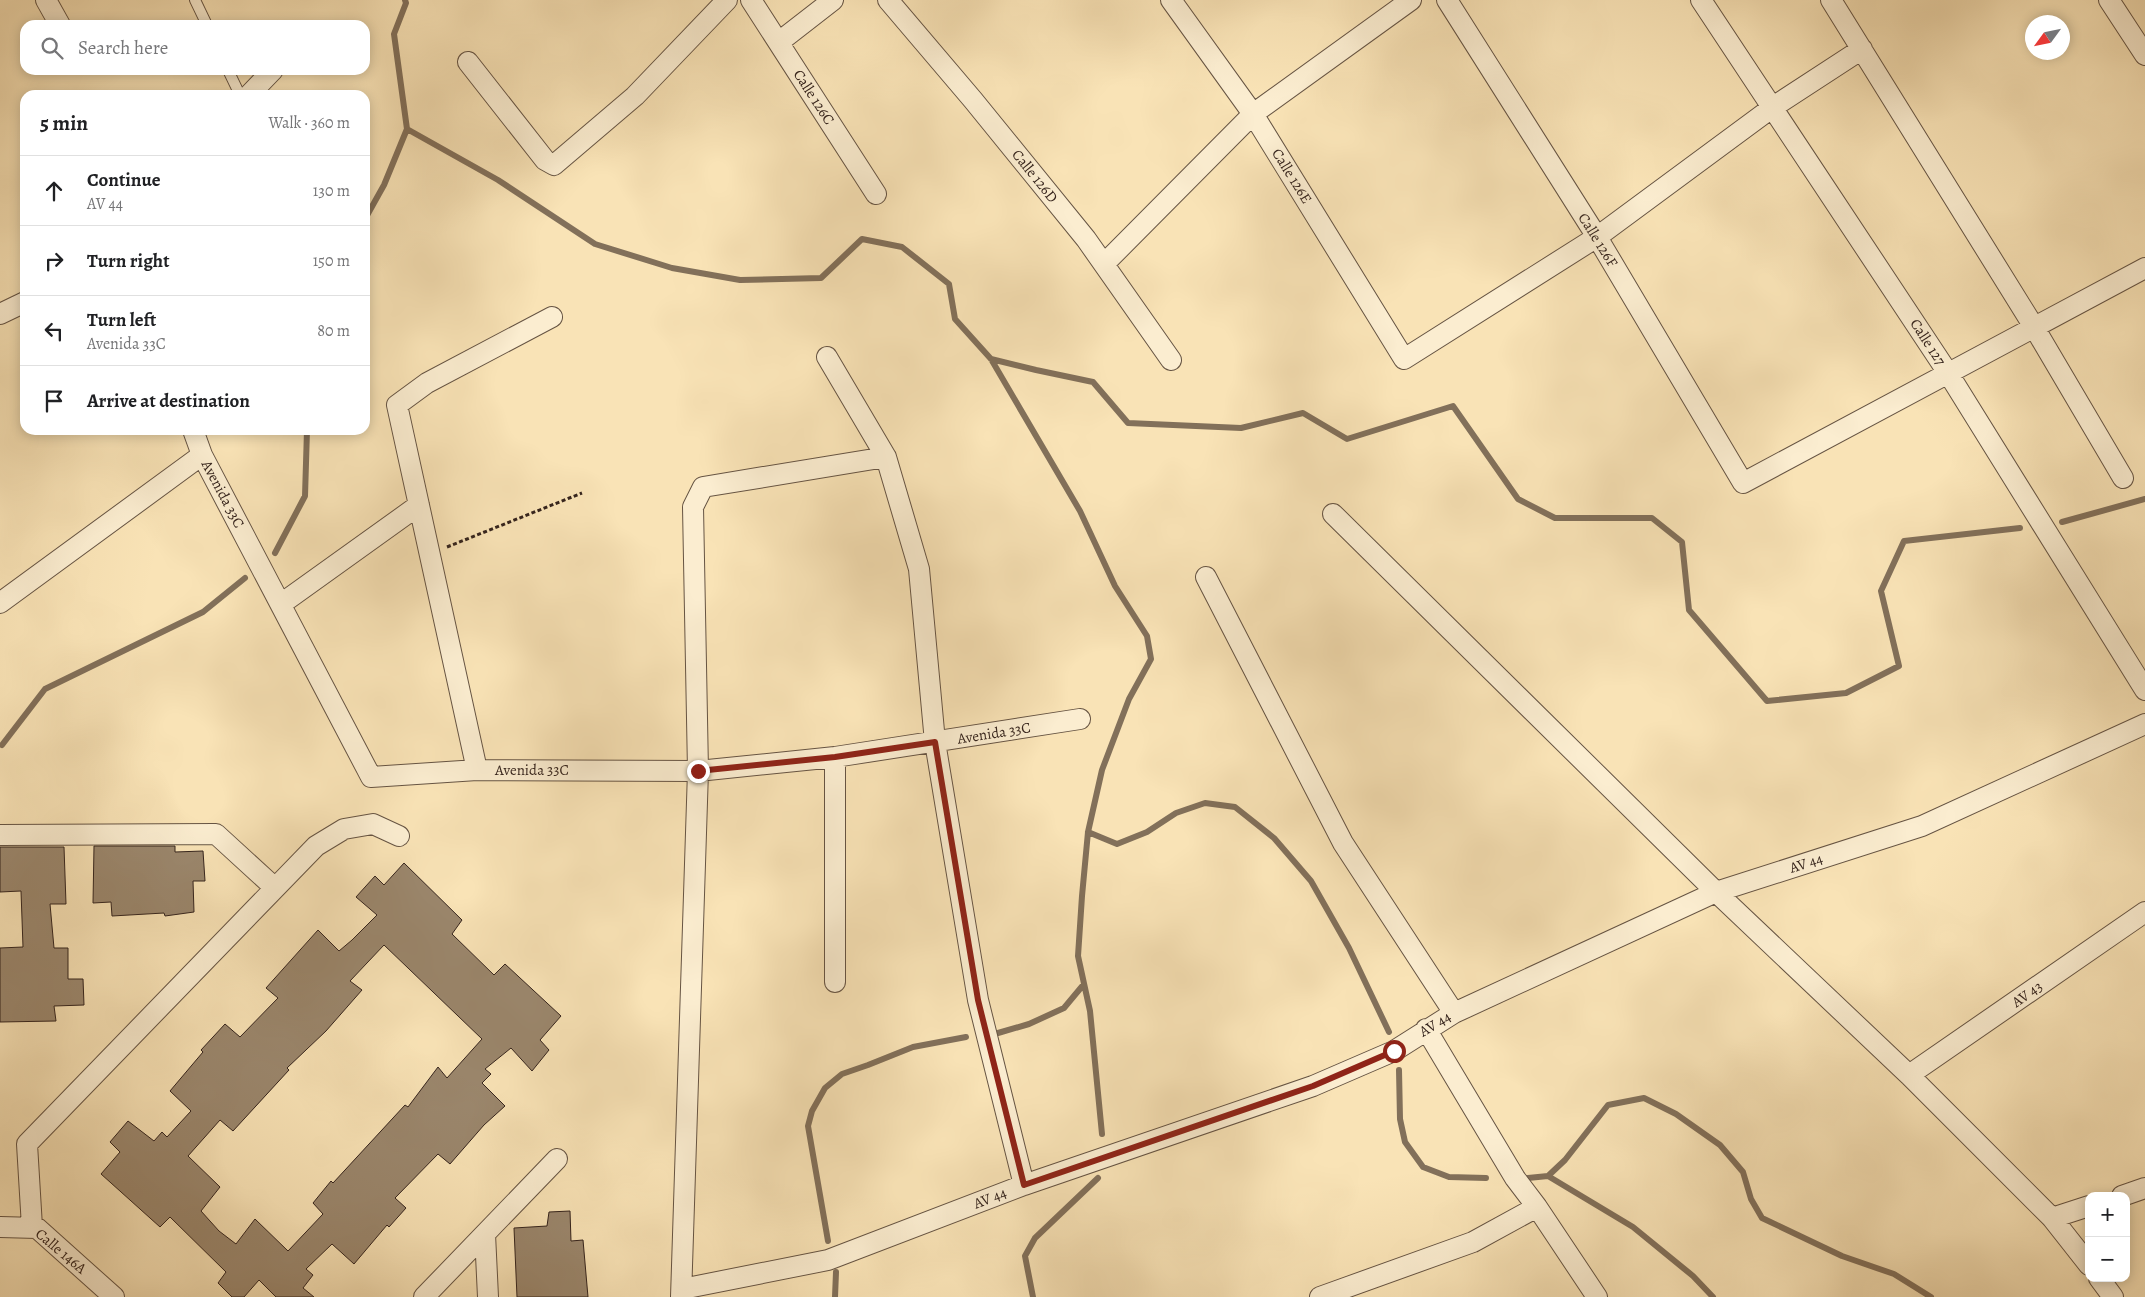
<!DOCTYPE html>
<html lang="en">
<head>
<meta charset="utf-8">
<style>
	body { margin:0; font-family:Alegreya,serif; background:#f2f2f2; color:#202124 }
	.controls { position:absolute; right:15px; bottom:15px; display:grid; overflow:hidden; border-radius:10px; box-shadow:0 2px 12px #0003 }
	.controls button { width:45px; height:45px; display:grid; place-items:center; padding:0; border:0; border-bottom:1px solid #e0e0e0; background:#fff; color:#202124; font:25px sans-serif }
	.compass { position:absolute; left:2025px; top:15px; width:45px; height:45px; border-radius:50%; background:#fff; box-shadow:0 2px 12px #0003; rotate:237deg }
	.stop { position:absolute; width:15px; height:15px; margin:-11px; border:4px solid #8f2418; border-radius:50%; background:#fff }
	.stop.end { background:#8f2418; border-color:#fff; box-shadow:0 1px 5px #0008 }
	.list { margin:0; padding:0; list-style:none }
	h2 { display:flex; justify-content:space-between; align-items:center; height:65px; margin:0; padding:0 20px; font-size:21px }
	h2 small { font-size:16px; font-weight:400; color:#757577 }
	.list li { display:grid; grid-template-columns:32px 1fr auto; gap:15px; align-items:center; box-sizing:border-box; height:70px; padding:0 20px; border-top:1px solid #e0e0e0 }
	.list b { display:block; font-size:19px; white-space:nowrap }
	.list p { margin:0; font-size:16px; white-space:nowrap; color:#757577 }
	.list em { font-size:16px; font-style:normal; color:#757577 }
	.icon { flex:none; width:28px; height:28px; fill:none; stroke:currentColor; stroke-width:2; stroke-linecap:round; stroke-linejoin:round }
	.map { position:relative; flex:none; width:2145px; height:1297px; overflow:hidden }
	.search { position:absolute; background:#fff; box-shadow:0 2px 12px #0003; left:20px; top:20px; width:350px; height:55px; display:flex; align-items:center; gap:12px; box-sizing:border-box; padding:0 18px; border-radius:15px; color:#757577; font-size:19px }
	.panel { position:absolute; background:#fff; box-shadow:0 2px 12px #0003; left:20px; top:90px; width:350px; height:345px; border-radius:15px }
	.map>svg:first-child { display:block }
</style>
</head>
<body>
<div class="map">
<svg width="2145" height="1297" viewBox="0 0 2145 1297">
	<rect width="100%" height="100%" fill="#f9e3b6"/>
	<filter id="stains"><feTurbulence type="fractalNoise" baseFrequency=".004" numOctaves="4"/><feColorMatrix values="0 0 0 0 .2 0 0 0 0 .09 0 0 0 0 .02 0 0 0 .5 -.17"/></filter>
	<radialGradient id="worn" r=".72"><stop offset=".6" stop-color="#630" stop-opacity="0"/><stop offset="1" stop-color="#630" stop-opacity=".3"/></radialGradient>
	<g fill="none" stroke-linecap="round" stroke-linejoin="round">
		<path stroke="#82705a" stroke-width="6" d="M405,0L406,3L394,34L407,129L498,180L595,244L672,268L740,280L821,278L862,239L902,247L949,284L955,319L991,359L1080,511L1115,586L1147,636L1151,659L1129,699L1102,770L1088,832L1082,896L1078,956L1090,1011L1102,1134
			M365,219L384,185L407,129
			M991,359L1036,370L1093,382L1128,423L1241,428L1303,413L1347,439L1453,406L1518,499L1555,518H1652L1682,542L1689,610L1767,701L1846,693L1899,666L1881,591L1904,541L2020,528
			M2062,522L2145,499
			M275,553L305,496L307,430
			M2,745L45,689L203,612L245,578
			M1088,832L1117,844L1147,832L1176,813L1205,803L1235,807L1274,838L1311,881L1349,948L1389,1032
			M998,1033L1029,1024L1064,1008L1084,984
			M1399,1070L1400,1119L1405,1142L1423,1167L1449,1177L1486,1178
			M1548,1176L1633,1227L1693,1276L1713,1297
			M1528,1178L1548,1176L1565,1160L1608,1105L1644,1098L1676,1114L1720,1145L1743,1172L1751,1199L1762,1218L1842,1256L1894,1274L1931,1297
			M828,1241L808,1126L812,1111L825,1088L842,1074L868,1065L913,1047L966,1037
			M835,1297L836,1272
			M1033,1297L1025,1256L1035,1238L1098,1178"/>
	</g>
	<path fill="#9b876d" stroke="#35241d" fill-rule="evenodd" d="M94,846H175V852L203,851L205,881H193L194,912L165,916L164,913L112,916L111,902L93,903Z
		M0,847H64L66,904H50L54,948H68V979H83L84,1005L54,1006L56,1021L0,1022V948L23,947L21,891L0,892Z
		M404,863L462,920L452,934L494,975L505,964L561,1016L540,1040L549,1050L532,1071L511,1048L485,1069L491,1074L482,1083L505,1106L484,1125L450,1164L438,1154L395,1198L406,1208L389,1227L387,1225L354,1264L332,1244L306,1269L313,1275L303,1288L314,1297H276L259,1280L244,1297H232L218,1283L226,1272L170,1217L160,1227L101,1174L120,1152L110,1142L128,1121L154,1141L162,1132L167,1137L191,1111L170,1091L203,1052L201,1050L225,1024L240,1037L278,998L266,988L318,930L339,951L352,940L377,915L356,897L375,876L384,885ZM384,945L482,1039L447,1078L438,1067L408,1107L405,1105L333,1183L331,1181L313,1203L323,1214L288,1251L255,1219L236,1244L219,1231L201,1211L220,1187L188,1156L220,1120L233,1131L289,1070L287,1068L326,1031L362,990L350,981Z
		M570,1211L571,1241L583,1240L588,1297H517L514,1228L547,1226L549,1212Z"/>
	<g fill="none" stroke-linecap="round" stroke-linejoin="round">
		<g stroke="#665443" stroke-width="12">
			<path id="service" d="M195,0L207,25
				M228,70L240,95"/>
		</g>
		<g stroke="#665443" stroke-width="22">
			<path id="minor" d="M46,0L60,25
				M751,0L876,194
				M888,0L973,100L1086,239L1171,360
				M1171,0L1253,114L1404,359L1597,237L1773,107L1862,49
				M1447,0L1597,237L1743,483L2145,268
				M1701,0L1948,373L2145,690
				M1831,0L2034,327L2123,478
				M2109,0L2145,55
				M779,42L833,0
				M468,62L545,160L554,165L635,96L727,0
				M249,95L273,70
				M1104,264L1253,114L1411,0
				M0,314L25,302
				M827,357L886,457L919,569L935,742L978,1000L1024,1185
				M193,430L202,455L371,777L477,770L698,771L835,757L1080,719
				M1333,514L1716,892L1909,1075L2052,1218L2089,1265
				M1206,577L1343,843L1454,1013
				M0,603L202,455
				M281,604L419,505
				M477,770L397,405L427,383L552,317
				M0,835L216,834L275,888
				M835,982V757
				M1426,1029L1515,1178L1537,1207L1597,1297
				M1909,1075L2145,912
				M2122,1196L2145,1188
				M2052,1218L2089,1206
				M0,1227L37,1228L114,1297
				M32,1227L27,1144L316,846L344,829L373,824L399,836
				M485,1234L488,1297
				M2099,1278L2113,1297
				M682,1289L828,1260L1024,1185L1313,1086L1394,1051L1454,1013L1716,892L1922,826L2145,724
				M424,1297L557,1159
				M681,1297L698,771L693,507L703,487L886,457
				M1320,1297L1473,1242L1537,1207"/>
		</g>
		<path stroke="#35241d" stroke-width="3" stroke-dasharray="4 2.5" stroke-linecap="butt" d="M447,547L582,493"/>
		<use href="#service" stroke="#fbedd0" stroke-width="10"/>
		<use href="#minor" stroke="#fbedd0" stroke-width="20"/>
	</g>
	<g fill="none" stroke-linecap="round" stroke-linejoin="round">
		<path stroke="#8f2418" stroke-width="6" d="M698,771L835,757L935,742L978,1000L1024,1185L1313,1086L1394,1051"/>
	</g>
	<g text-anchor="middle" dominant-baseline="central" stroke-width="5" stroke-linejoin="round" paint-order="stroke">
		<g font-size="15" fill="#35241d" stroke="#fbedd0">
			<text transform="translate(814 97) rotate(57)">Calle 126C</text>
			<text transform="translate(1035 176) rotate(51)">Calle 126D</text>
			<text transform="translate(1292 176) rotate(58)">Calle 126E</text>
			<text transform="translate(1598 240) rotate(58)">Calle 126F</text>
			<text transform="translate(1928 342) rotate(57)">Calle 127</text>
			<text transform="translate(223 494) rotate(62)">Avenida 33C</text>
			<text transform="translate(994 733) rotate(-9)">Avenida 33C</text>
			<text x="532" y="770">Avenida 33C</text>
			<text transform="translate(1806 863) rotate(-18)">AV 44</text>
			<text transform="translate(2027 994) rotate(-35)">AV 43</text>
			<text transform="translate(1435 1024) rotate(-31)">AV 44</text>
			<text transform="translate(990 1198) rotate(-21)">AV 44</text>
			<text transform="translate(61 1251) rotate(40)">Calle 146A</text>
		</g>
	</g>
	<rect width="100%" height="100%" filter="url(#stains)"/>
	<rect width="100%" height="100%" fill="url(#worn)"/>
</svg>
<div class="controls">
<button>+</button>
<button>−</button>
</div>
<svg class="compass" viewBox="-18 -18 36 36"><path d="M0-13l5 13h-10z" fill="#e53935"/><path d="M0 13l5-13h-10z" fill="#757577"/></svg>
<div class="stop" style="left:1394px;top:1051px"></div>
<div class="stop end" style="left:698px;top:771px"></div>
<div class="search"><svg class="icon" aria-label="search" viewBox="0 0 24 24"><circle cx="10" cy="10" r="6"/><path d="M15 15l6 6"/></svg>Search here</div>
<section class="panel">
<h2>5 min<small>Walk · 360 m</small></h2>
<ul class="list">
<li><svg class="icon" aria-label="ahead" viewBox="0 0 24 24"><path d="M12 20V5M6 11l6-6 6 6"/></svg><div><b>Continue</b><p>AV 44</p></div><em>130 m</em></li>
<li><svg class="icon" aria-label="right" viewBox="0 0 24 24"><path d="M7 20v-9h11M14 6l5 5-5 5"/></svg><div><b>Turn right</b></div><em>150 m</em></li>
<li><svg class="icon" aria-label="left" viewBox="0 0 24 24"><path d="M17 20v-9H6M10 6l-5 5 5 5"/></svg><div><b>Turn left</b><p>Avenida 33C</p></div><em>80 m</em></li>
<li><svg class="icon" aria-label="arrive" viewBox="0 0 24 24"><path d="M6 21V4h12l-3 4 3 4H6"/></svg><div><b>Arrive at destination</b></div></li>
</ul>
</section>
</div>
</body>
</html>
